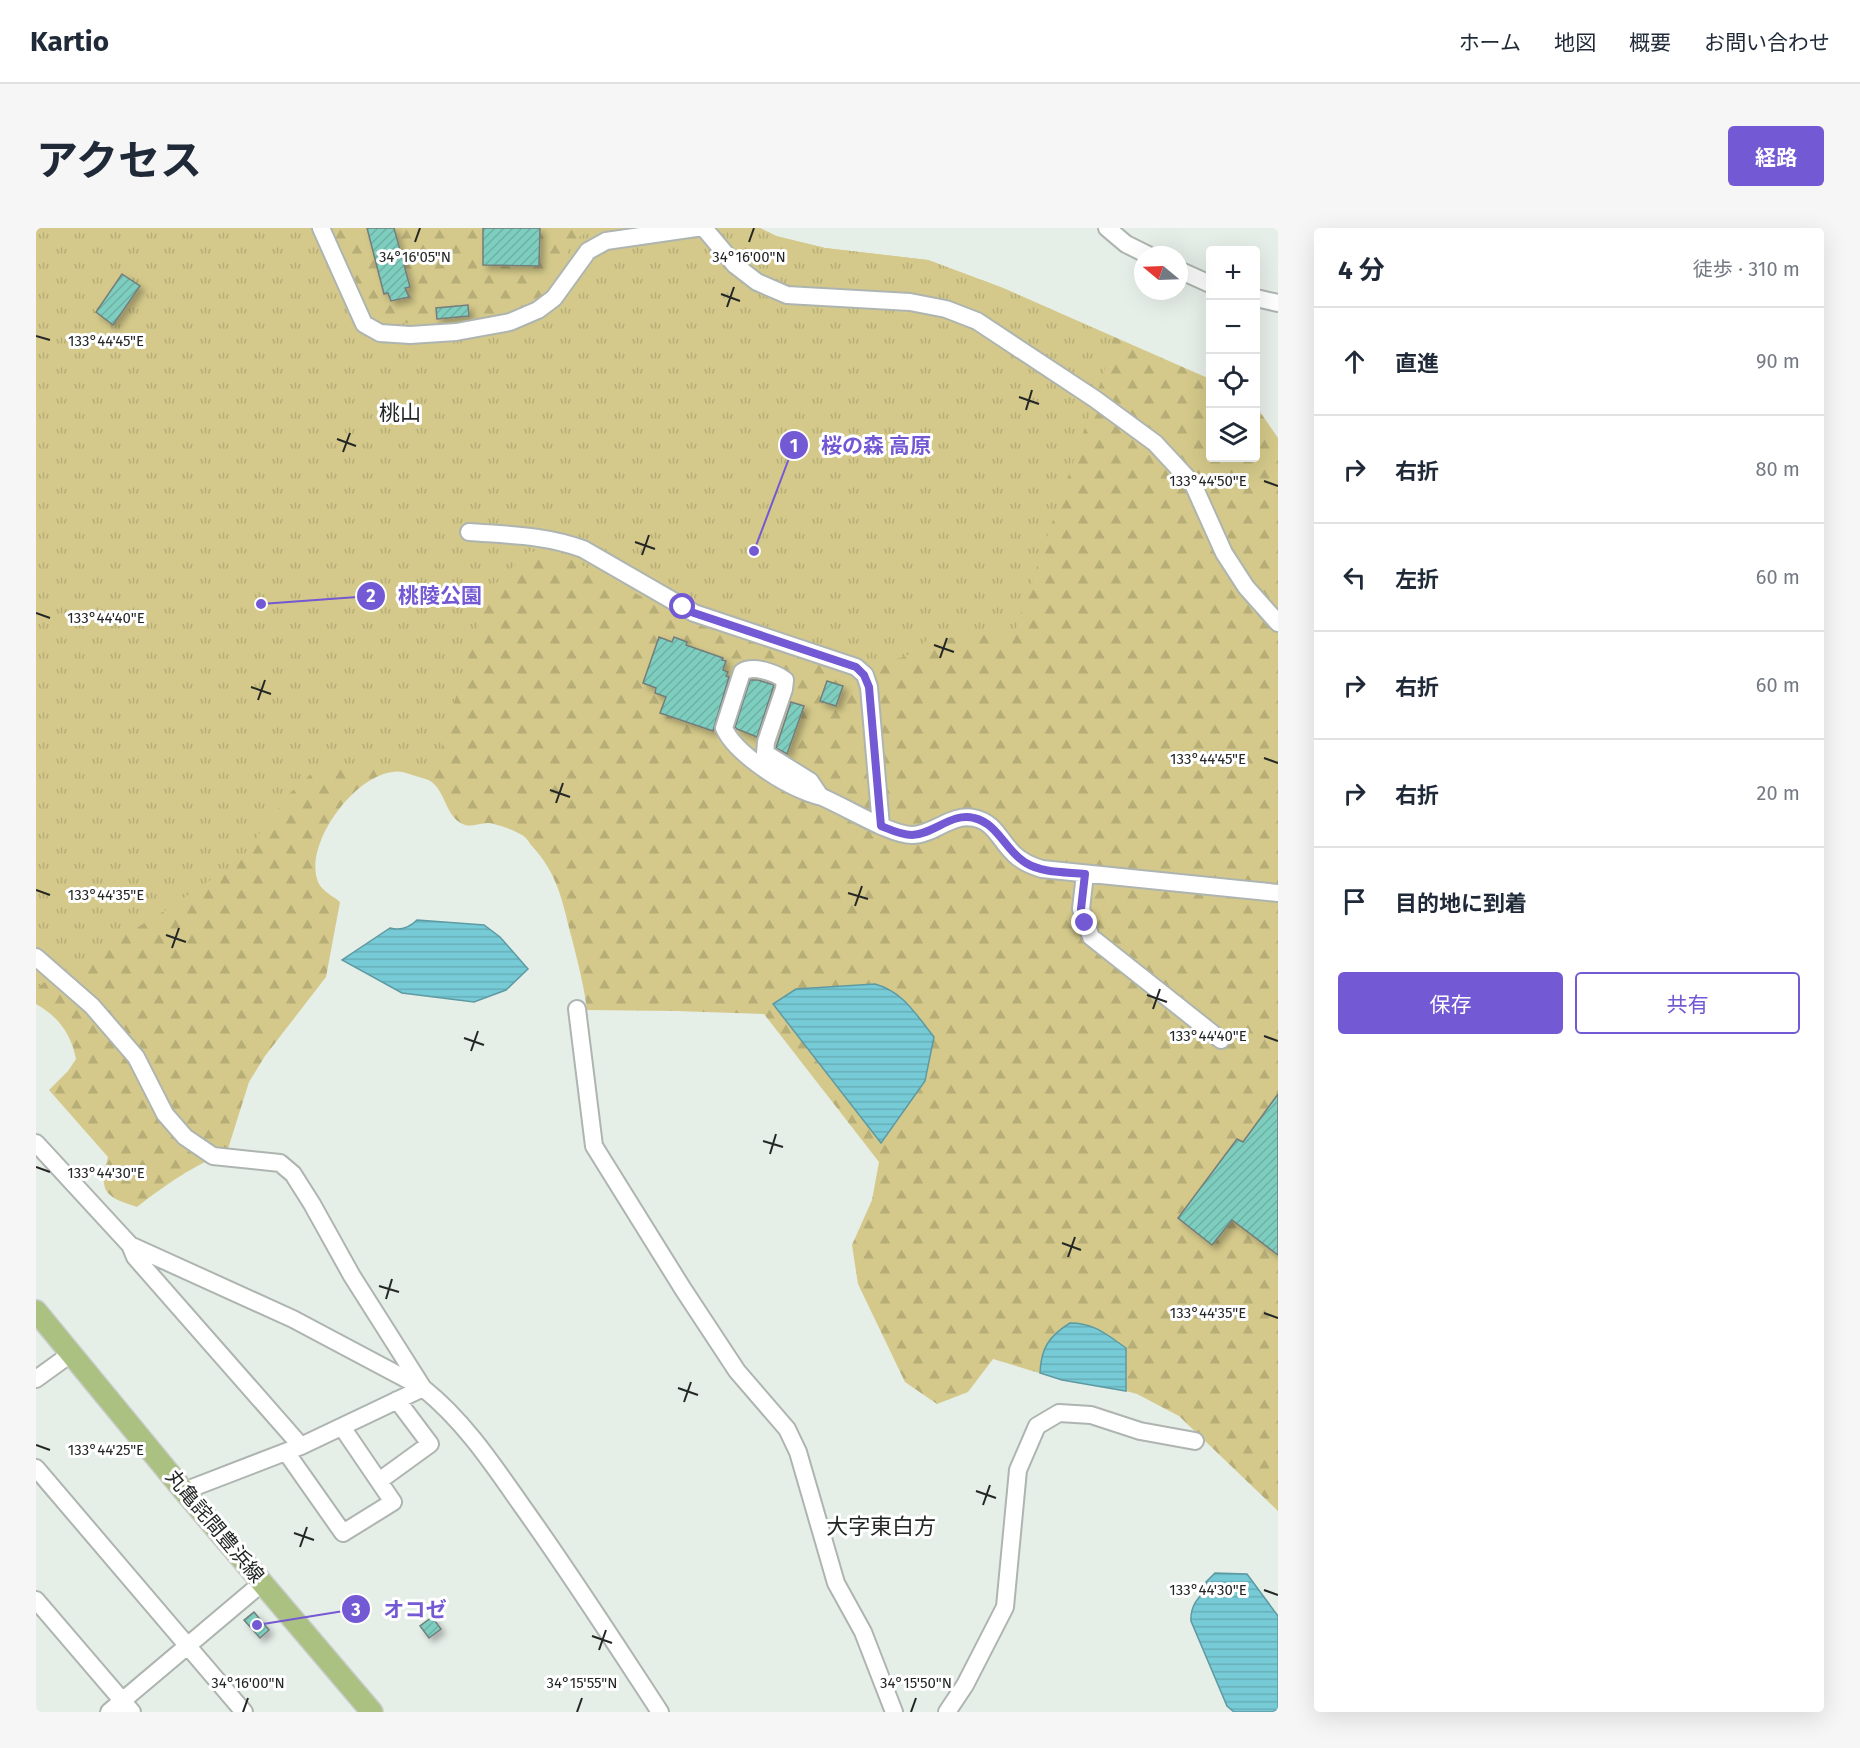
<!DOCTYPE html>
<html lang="ja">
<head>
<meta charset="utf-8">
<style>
	body { margin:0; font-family:"Fira Sans","Noto Sans JP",sans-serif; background:#f6f6f7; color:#1f2937 }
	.controls { position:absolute; right:18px; top:18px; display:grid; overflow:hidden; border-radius:6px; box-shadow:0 6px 24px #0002 }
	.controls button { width:54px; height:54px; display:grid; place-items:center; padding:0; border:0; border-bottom:2px solid #e0e1e3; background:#fff; color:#1f2937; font:30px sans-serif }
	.compass { position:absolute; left:1098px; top:18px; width:54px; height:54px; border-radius:50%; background:#fff; box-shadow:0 6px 24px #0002; rotate:289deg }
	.stop { position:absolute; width:18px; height:18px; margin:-14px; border:4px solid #7459d4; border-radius:50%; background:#fff }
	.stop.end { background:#7459d4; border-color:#fff; box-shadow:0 2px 6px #0008 }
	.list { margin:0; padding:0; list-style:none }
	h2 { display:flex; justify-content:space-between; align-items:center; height:78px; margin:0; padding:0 24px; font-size:26px }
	h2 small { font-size:20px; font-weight:400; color:#747a83 }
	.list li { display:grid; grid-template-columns:39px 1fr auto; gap:18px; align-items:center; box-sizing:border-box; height:108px; padding:0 24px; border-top:2px solid #e0e1e3 }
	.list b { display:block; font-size:22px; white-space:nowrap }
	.list em { font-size:20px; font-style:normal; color:#747a83 }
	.actions { display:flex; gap:12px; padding:18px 24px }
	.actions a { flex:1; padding:14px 0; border:2px solid #7459d4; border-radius:6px; text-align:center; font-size:21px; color:#7459d4 }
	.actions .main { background:#7459d4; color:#fff }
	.icon { flex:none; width:33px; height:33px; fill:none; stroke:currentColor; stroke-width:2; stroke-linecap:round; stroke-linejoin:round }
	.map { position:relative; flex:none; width:1242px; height:1484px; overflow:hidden; border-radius:6px }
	header { display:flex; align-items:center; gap:36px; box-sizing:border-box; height:84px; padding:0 30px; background:#fff; border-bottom:2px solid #e0e1e3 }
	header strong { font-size:28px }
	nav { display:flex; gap:33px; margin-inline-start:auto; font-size:21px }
	.intro { display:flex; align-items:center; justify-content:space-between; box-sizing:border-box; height:144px; padding:0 36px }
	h1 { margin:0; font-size:42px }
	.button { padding:15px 27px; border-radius:6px; background:#7459d4; color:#fff; font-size:21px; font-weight:700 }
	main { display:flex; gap:36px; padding:0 36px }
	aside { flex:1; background:#fff; border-radius:6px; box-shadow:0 6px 24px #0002 }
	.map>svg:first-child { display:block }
</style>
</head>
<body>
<header>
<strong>Kartio</strong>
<nav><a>ホーム</a><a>地図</a><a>概要</a><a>お問い合わせ</a></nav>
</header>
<div class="intro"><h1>アクセス</h1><a class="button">経路</a></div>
<main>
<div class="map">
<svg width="1242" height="1484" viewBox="0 0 1242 1484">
	<defs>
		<pattern id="forest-firs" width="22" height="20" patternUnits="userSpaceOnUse" patternTransform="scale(1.5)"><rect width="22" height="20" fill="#d4c98a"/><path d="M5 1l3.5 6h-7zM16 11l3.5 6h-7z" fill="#b6ad77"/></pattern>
		<pattern id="park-tufts" width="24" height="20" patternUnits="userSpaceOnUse" patternTransform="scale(1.5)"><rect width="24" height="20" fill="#d4c98a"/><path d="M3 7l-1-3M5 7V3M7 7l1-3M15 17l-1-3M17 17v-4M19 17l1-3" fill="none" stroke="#b6ad77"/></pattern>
		<pattern id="water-rules" width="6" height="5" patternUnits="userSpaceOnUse" patternTransform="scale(1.5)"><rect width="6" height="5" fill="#77cbd7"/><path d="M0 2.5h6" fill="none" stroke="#67aeb8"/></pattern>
		<pattern id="building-hatch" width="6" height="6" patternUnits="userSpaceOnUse" patternTransform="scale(1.5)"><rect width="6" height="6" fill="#7dcebf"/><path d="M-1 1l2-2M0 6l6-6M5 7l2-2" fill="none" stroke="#6cb1a4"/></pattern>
		<filter id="shadow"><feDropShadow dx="4.5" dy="4.5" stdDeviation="3" flood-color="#0004"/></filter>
	</defs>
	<rect width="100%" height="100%" fill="#e6eee8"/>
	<path fill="url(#forest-firs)" d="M0,0H724L740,8L789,20L892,32L967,60L1174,151V230H1220V178L1242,210V1283L1143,1188L1101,1166L1090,1163L1026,1152L957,1131L932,1164L901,1176L869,1154L822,1056L816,1017L836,972L843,934L728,786L640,783L551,782C548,758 542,735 536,711C526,673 523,647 495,617C493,614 490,609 486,607C478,602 461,596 452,595C444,595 436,599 429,597C410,590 411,568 397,555C391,549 376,546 368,544C324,536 264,618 283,656C287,663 298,669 304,674L290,749L229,828L213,854L191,924C155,939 132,955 101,979C69,969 62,964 72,929L13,862L32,843L40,831C35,806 23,789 0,776Z"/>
	<path fill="url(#park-tufts)" d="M0,0H291L312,65L337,94L370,95L401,91L457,87L497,76L510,64L519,42L540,11L555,1L724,0L740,8L789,20L892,32L967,60L1077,109L1073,130L978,405L893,411L869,429L802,440L656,395L534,331L494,323L455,360L425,451L396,553L344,537H285L253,566L203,633L122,687L0,760Z"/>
	<path fill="url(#water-rules)" stroke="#5e9aa2" stroke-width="1.5" d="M381,692L448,697L464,709L492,741L470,762L438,774L366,765L306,732L354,700C365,703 373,700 381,692Z
		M839,756C868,764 880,787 898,809L889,853L845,915L737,776L760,761Z
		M1034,1095C1058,1095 1070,1106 1090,1120V1163L1026,1152L1004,1145C1005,1120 1013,1108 1034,1095Z
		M1179,1345L1211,1346L1242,1388V1482L1236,1484H1198L1191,1478L1155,1393C1154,1378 1162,1370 1172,1359L1170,1354Z"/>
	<path fill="url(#building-hatch)" stroke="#747d7b" stroke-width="1.5" filter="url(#shadow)" d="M331,0H358L374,59L369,60L373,69L355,73L352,65L348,66Z
		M447,0H504L503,38L447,37Z
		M86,46L104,58L77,97L60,84Z
		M432,77L433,88L401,91L400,80Z
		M623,409L636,414L638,409L651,414L650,417L687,430L686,432L690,433L687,442L692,444L690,448L693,449L677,503L624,485L630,469L619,465L620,460L607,455Z
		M714,452H722L738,457L721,509L701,501L699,499Z
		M791,453L807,458L800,478L784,473Z
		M755,474L768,478L751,526L740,520Z
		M1242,866V1027L1196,992L1176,1017L1142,990L1201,911L1207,914Z
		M218,1384L233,1402L224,1410L208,1392Z
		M396,1389L405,1401L393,1410L384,1398Z"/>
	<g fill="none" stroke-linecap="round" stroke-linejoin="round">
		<g stroke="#aeb5b0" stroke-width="20">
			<path id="minor" d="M285,0L328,96L344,105L374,107L420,104L474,94L502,82L518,70L552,23L570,13L660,0
				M668,0L699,37L721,54L751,67L874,74L910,81L941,93L1059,171L1119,215L1157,256L1188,325L1210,359L1242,395
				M1071,0L1090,16L1112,27
				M1143,42L1174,56
				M1220,70L1242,75
				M433,304C473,307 509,307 547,321L658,385L820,439L829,447L833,459L845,598C855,602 865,607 876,607C897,607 916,585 938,590C959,594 964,613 978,626C986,634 996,638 1006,641L1242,665
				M784,568L774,553L729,525L730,514L748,461L749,452C738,444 717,437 706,444L688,500C698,524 743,553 768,563C773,566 780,567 786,569C806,578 825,589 845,598
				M1049,646L1045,681L1055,709L1185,812
				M0,729L56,778L100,829L129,886L149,909L177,928L244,935L257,946L276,976L316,1048L387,1160L265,1218L148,1263
				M541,781L558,918L647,1061L701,1143L751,1201L762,1224L800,1355L827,1404L858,1484
				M0,915L94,1017L257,1091L387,1160C428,1193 456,1235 486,1278C534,1345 579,1415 624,1484
				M94,1017L99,1029L265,1218
				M0,1151L36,1125
				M250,1224L307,1305L357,1274L306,1199
				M0,1240L208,1484
				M343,1253L394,1216L361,1172
				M0,1372L96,1484
				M73,1484L226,1355
				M911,1484L929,1457L969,1379L982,1242L1001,1198L1023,1185L1055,1187L1104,1203L1159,1213"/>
		</g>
		<g stroke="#cacbcb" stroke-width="24">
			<path id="major" d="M0,1083L148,1263L336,1484"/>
		</g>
		<use href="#minor" stroke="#fff" stroke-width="16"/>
		<use href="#major" stroke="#abc182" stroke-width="21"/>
	</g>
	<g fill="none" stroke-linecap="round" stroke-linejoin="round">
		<path stroke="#7459d4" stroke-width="8" d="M647,379L658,385L820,439L828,447L833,459L845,598C855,602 865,607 876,607C898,606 916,584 938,590C963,596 969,623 990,635C1006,645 1030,644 1049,646L1045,681L1049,695"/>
	</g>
	<path fill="none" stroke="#242725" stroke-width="2" d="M379,14L384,0M713,14L718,0M685,66L704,73M691,79L698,59M0,108L14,112M983,169L1003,176M990,182L996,162M301,211L320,218M307,224L314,205M1228,253L1242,258M599,314L619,321M606,327L613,307M0,385L14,390M898,417L918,424M904,430L911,410M215,459L235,466M222,472L229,452M1228,530L1242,535M514,562L534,569M520,575L527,555M0,662L14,667M812,665L832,671M819,678L826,658M130,707L150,714M136,720L143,700M1111,767L1131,774M1117,781L1124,761M1228,808L1242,813M428,810L448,817M435,823L442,803M727,913L747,919M734,926L740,906M0,939L14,944M1026,1015L1045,1022M1032,1029L1039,1009M343,1058L363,1064M350,1071L356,1051M1228,1085L1242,1090M642,1160L662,1167M648,1174L655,1154M0,1217L14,1222M940,1263L960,1270M947,1277L954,1257M258,1305L278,1312M264,1319L271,1299M1228,1362L1242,1367M556,1408L576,1415M563,1422L570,1402M207,1484L212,1470M541,1484L546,1470M875,1484L880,1470"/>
	<g text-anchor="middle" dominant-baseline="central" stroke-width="6" stroke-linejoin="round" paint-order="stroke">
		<g font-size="20" fill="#242725" stroke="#fff">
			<text transform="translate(179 1298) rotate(50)">丸亀詫間豊浜線</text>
		</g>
		<g font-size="21" fill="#242725" stroke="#fff">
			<text x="364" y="185">桃山</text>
		</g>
		<g font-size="22" fill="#242725" stroke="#fff">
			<text x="845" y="1298">大字東白方</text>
		</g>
	</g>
	<g font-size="15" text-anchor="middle" fill="#242725" stroke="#fff" stroke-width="6" stroke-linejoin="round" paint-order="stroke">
		<text x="379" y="34">34°16'05"N</text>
		<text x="713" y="34">34°16'00"N</text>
		<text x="70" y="118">133°44'45"E</text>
		<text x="1172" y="258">133°44'50"E</text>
		<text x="70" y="395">133°44'40"E</text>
		<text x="1172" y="536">133°44'45"E</text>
		<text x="70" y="672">133°44'35"E</text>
		<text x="1172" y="813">133°44'40"E</text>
		<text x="70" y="950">133°44'30"E</text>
		<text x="1172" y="1090">133°44'35"E</text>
		<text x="70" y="1227">133°44'25"E</text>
		<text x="1172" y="1367">133°44'30"E</text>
		<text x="212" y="1460">34°16'00"N</text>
		<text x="546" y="1460">34°15'55"N</text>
		<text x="880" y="1460">34°15'50"N</text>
	</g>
	<path fill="none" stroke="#7459d4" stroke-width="2" d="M718 323L758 217M225 376L335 368M221 1397L320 1381"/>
	<g fill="#7459d4" stroke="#fff" stroke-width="2">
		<circle cx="718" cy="323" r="6"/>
		<circle cx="225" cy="376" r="6"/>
		<circle cx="221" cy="1397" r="6"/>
		<circle cx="758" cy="217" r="15"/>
		<circle cx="335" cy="368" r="15"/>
		<circle cx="320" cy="1381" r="15"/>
	</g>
	<g font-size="18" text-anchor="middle" font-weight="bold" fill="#fff">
		<text x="758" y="224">1</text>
		<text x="335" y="374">2</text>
		<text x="320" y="1388">3</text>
	</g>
	<g font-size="21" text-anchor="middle" font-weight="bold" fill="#7459d4" stroke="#fff" stroke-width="6" stroke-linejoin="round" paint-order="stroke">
		<text x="840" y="225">桜の森 高原</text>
		<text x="404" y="375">桃陵公園</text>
		<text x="379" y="1389">オコゼ</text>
	</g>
</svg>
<div class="controls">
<button>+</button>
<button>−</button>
<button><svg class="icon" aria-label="locate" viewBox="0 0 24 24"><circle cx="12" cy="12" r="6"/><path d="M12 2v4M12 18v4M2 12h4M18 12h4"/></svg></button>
<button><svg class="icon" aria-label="layers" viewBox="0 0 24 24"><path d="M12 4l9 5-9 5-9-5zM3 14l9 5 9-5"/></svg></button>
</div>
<svg class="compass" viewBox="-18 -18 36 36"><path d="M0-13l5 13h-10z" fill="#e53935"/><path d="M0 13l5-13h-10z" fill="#747a83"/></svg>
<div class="stop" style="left:647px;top:379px"></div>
<div class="stop end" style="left:1049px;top:695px"></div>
</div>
<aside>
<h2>4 分<small>徒歩 · 310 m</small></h2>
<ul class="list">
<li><svg class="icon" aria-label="ahead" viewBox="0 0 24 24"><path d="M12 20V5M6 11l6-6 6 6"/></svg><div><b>直進</b></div><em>90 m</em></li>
<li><svg class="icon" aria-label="right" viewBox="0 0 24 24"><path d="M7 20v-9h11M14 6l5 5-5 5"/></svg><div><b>右折</b></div><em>80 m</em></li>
<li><svg class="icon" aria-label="left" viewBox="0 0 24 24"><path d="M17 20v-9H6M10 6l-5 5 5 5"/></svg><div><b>左折</b></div><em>60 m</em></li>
<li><svg class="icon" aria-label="right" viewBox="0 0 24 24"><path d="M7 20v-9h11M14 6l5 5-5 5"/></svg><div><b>右折</b></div><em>60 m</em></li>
<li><svg class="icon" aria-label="right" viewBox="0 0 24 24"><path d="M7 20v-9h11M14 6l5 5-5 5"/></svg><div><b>右折</b></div><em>20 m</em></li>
<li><svg class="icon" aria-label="arrive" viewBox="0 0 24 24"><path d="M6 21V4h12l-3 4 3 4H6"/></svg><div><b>目的地に到着</b></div></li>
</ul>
<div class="actions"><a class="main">保存</a><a>共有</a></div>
</aside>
</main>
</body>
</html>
